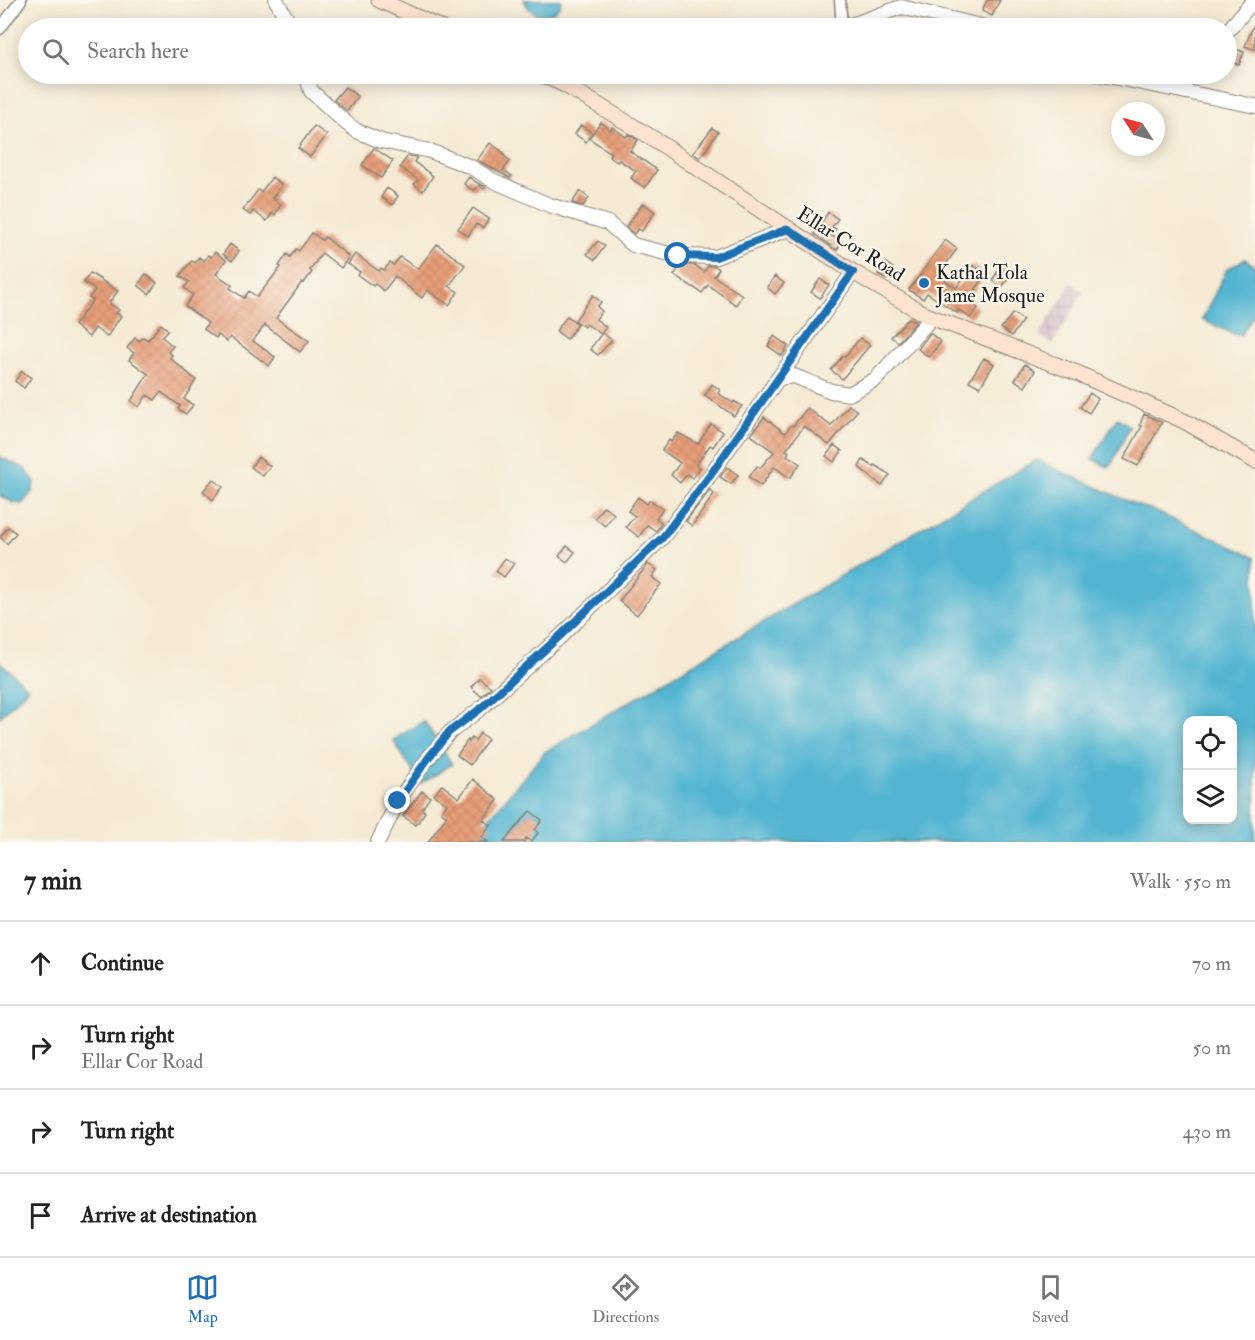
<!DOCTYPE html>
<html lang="en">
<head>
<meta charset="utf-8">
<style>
	body { margin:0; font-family:"IM FELL Double Pica",serif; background:#f6f6f6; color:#222 }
	.controls { position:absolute; right:18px; bottom:18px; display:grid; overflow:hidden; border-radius:12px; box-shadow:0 3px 15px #0003 }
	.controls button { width:54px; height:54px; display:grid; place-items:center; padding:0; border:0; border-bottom:2px solid #e0e0e0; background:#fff; color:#222; font:30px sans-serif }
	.compass { position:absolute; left:1111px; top:102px; width:54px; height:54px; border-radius:50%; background:#fff; box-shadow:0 3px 15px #0003; rotate:306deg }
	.stop { position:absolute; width:18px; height:18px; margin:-14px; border:4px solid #1f6fb2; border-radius:50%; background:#fff }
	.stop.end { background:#1f6fb2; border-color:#fff; box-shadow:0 2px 6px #0008 }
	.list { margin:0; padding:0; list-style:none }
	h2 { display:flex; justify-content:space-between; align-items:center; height:78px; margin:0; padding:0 24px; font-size:26px }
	h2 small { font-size:20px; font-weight:400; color:#767676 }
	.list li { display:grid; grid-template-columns:39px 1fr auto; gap:18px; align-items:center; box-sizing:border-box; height:84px; padding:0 24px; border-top:2px solid #e0e0e0 }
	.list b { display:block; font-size:22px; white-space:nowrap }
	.list p { margin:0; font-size:20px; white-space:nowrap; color:#767676 }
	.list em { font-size:20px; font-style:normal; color:#767676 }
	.icon { flex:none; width:33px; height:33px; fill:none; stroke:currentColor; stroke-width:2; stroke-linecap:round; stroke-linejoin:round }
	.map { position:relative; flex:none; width:1255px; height:842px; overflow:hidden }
	.search { position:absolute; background:#fff; box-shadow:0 3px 15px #0003; left:18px; right:18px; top:18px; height:66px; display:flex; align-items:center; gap:15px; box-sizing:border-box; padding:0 21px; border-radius:33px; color:#767676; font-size:22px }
	.sheet { height:414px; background:#fff }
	nav { display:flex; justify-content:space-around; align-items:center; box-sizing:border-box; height:84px; border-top:2px solid #e0e0e0; background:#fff; font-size:16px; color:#767676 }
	nav a { display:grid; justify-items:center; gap:3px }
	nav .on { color:#1f6fb2 }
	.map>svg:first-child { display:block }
</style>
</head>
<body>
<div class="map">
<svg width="1255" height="842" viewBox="0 0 1255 842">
	<defs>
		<pattern id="industrial-grid" width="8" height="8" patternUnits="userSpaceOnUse" patternTransform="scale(1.5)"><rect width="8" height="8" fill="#d2bdc6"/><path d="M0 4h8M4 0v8" fill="none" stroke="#b4a2aa"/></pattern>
		<pattern id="building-cross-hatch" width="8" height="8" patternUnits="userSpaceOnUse" patternTransform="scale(1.5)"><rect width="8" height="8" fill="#e89f78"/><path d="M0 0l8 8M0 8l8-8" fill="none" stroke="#c68867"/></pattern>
	</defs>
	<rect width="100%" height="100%" fill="#fbf7ec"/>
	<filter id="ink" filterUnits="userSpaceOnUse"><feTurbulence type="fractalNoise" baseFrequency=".0167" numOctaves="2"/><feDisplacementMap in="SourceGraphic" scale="12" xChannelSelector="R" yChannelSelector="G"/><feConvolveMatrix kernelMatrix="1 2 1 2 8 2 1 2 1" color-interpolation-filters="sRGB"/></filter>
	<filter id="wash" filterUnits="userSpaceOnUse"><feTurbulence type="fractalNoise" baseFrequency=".008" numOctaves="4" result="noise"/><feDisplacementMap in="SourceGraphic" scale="24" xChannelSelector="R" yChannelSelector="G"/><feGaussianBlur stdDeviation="1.35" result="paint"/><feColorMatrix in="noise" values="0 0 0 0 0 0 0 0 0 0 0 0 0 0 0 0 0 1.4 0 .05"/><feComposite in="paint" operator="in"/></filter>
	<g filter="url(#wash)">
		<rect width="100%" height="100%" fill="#f5ebd5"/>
		<path fill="url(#industrial-grid)" d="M1071,283L1084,291L1053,344L1039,336Z"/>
		<path fill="#53b5d2" stroke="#386877" stroke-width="1.5" fill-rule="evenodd" d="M524,0H562C555,20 532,20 524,0Z
			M1245,259L1255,266V312L1241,335L1234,334L1202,320L1227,269Z
			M1117,418L1130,426L1112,463L1108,467L1092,459Z
			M0,457L24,468L35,482L32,492L22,504L14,503L0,496Z
			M1036,460L1141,507L1150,509L1255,557V842H469L545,752ZM1188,720H1232V820H1188Z
			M0,662L28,688L0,717Z
			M424,721L452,764L421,784L393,740Z"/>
		<g id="blocks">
			<path fill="url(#building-cross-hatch)" d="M987,0H1000L992,16L982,11Z
				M1255,22V50L1245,46Z
				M1232,48L1244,52L1239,65L1227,60Z
				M345,87L358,97L347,111L334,100Z
				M601,122L610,130L612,127L626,137L628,134L638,140L630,151L657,170L645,188L631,178L636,171L619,160L617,162L609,156L611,153L589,138Z
				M581,125L592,133L586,142L575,134Z
				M314,126L327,135L310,157L298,148Z
				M712,128L718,132L700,158L693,153Z
				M490,143L504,153L503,155L510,161L503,170L512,176L510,178L477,160Z
				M374,148L393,161L381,178L362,165Z
				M408,156L417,157L414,162L433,176L423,191L414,184L418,180L400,167Z
				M272,177L282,185L272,198L281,205L275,215L272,213L267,221L253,211L250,215L243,210L258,190L261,192Z
				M469,177L476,182L486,187L484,189L479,185L474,191L464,184Z
				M387,188L398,196L392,205L381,197Z
				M580,191L589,198L583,206L572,203Z
				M643,203L655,212L642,231L638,229L634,234L626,227Z
				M473,208L489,219L483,228L476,224L468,236L458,229Z
				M828,212L838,219L832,227L836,229L831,235L842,242L837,250L814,234Z
				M312,233L322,240L325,237L349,257L341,268L322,253L310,270L312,272L304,283L302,282L276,318L309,341L300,352L265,325L253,341L275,357L269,366L230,337L227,342L218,335L216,338L204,329L208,323L185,306L193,295L184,288L189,282L180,276L187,266L192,261L195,263L199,257L204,261L208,255L211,257L215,252L226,260L216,274L232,285L230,288L244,298L249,291L257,297L281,267L279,266L287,254L290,257L296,249L299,251Z
				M945,240L957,249L938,275L956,288L973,265L986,275L968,300L978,308L970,318L959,310L957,313L927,293L923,299L909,290Z
				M598,241L605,246L595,260L587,254Z
				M230,244L239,251L232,261L223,254Z
				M437,244L465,265L449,286L458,292L449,305L427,290L422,298L395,276L384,291L375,284L373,286L358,275L360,272L348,264L355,254L379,271L381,268L384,270L390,263L393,265L400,257L418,269Z
				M886,263L893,268L886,279L878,274Z
				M681,265H695L704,272L708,266H715L719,269L714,276L742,295L736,305L708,285L702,293L674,275Z
				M1001,267L1011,275L1002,287L992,280Z
				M90,273L118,291L109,303L119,310L116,313L121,316L107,337L95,328L89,337L74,325L93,300L89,298L95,290L84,282Z
				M146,274L157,283L149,294L138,285Z
				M775,276L784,283L775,294L767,287Z
				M820,279L829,285L820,298L811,292Z
				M593,295L601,302L597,307L602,311L596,319L606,327L601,334L586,324L584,327L575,320Z
				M1013,313L1023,320L1012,336L1001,328Z
				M567,316L578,324L567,339L556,331Z
				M909,318L916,322L898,342L891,337Z
				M161,324L168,330L162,337L173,346L168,352L172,355L170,358L196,380L184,399L193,405L186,414L178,409L180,406L161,392L155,400L147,395L139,407L131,401L148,374L129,360L134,353L127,348L135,338L140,341L143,337L148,340Z
				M602,333L612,340L598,355L590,349Z
				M930,333L941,342L929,357L918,349Z
				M774,336L788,346L782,356L768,346Z
				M860,338L870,345L842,379L831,370L843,356L845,357Z
				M984,358L994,364L980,387L969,381Z
				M1025,364L1035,371L1025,387L1015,380Z
				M22,371L31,378L24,388L15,381Z
				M712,384L720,390L718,393L733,403L734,401L742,406L734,416L705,395Z
				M1090,393L1098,399L1089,413L1080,407Z
				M849,405L857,411L829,445L804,426L786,450L789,452L787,455L800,464L790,478L774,467L761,486L749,477L757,466L760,468L774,452L751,435L764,417L785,433L791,425L793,426L807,408L831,426Z
				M1144,414L1162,422L1138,466L1124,459L1142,426L1140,425Z
				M711,424L723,432L713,447L710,445L696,465L700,468L693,478L687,474L680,483L671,475L680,463L662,450L669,440L671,442L678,433L698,444Z
				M834,445L842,451L834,462L826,456Z
				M258,457L270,466L263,476L251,467Z
				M863,460L874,467L875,465L890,475L882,486L859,467Z
				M727,467L738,475L731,484L720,477Z
				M213,479L223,487L213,500L203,491Z
				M710,490L714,494L692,526L686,521Z
				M638,497L647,504L650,500L663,509L656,518L662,523L656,531L647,525L639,537L626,527L635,516L628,511Z
				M604,506L614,514L605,526L595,518Z
				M8,527L16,533L7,544L0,537Z
				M567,546L575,552L567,562L559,556Z
				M505,558L514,564L504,577L496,571Z
				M648,564L657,570L652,577L661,584L637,615L619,601Z
				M479,678L491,687L481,696L471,687Z
				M480,733L488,739L470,765L457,755L468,740L469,742L472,738L475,741Z
				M473,779L498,800L483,820L491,825L482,837L488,842H428L447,816L441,812L447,804L434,795L442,785L459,798Z
				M422,791L430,797L422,809L425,812L416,825L403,816Z
				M530,811L542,820L535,830L538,833L531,842L526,838L524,842H504Z"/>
		</g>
	</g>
	<g filter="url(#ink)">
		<use href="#blocks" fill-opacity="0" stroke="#888478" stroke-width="1.5"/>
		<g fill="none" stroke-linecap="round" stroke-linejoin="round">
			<g stroke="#888478" stroke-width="13">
				<path id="minor" d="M840,0L842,28
					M0,29L21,0"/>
			</g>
			<g stroke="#888478" stroke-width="16">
				<path id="tertiary" d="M276,0L292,28
					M843,28L901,7L989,28
					M1226,33L1254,0
					M306,74L311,91L346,123L357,131L381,141L430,151L471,167L494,181L549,205L608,223L633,245L678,256L716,257L788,229
					M1098,74L1255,106
					M1178,90L1192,74
					M778,378L794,376L831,391L849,394L876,379L927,323
					M378,842L398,801L429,757L449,733L480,709L562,635L663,537L708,478L853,272"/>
			</g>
			<g stroke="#888478" stroke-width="17">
				<path id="secondary" d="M379,0L441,28
					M540,74L565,85L654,139L853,272L926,315L1077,373L1184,421L1255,461"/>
			</g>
			<use href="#minor" stroke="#fff" stroke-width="10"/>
			<use href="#tertiary" stroke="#fff" stroke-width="14"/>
			<use href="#secondary" stroke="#fde4d1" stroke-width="15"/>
		</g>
	</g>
	<g fill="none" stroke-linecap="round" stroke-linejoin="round" filter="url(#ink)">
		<path stroke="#1f6fb2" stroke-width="8" d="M398,801L429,757L449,732L480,709L562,634L663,537L708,478L853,272L788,229L716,257L678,256"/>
	</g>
	<circle fill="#1f6fb2" stroke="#fbf7ec" stroke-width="2" cx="924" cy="283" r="6"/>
	<g text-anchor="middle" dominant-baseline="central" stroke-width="4.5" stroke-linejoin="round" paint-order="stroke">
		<g font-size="20" fill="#1c1c1c" stroke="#fbf7ec">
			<text transform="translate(851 244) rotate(32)">Ellar Cor Road</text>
		</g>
		<g font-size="20" fill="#1c1c1c" stroke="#fbf7ec" text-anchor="start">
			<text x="936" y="272">Kathal Tola<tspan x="936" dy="23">Jame Mosque</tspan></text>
		</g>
	</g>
</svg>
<div class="controls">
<button><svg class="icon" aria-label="locate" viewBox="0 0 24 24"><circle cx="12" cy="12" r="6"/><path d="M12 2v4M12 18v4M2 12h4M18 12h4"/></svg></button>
<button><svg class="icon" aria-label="layers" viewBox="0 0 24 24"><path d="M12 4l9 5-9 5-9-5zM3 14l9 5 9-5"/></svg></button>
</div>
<svg class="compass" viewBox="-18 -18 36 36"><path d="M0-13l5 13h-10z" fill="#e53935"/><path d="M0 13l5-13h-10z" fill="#767676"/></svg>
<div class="stop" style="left:678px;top:256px"></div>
<div class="stop end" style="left:398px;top:801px"></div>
<div class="search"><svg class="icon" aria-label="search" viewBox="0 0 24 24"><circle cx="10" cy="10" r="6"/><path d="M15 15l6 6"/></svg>Search here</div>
</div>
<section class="sheet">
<h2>7 min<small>Walk · 550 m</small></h2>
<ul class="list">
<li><svg class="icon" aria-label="ahead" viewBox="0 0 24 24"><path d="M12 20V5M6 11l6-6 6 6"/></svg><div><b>Continue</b></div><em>70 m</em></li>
<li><svg class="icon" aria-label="right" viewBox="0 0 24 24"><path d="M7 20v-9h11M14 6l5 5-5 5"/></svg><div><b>Turn right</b><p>Ellar Cor Road</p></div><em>50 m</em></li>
<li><svg class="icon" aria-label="right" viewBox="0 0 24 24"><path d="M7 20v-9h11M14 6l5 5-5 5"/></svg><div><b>Turn right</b></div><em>430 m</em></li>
<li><svg class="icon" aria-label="arrive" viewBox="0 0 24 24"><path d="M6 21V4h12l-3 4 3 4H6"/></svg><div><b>Arrive at destination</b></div></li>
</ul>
</section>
<nav>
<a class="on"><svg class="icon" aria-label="map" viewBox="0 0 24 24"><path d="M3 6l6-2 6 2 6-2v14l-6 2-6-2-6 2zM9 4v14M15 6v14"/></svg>Map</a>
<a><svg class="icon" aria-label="directions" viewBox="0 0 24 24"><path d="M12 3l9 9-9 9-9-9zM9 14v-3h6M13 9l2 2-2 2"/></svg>Directions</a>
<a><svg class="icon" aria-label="saved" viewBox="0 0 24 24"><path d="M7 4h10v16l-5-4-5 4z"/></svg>Saved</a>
</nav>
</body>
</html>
